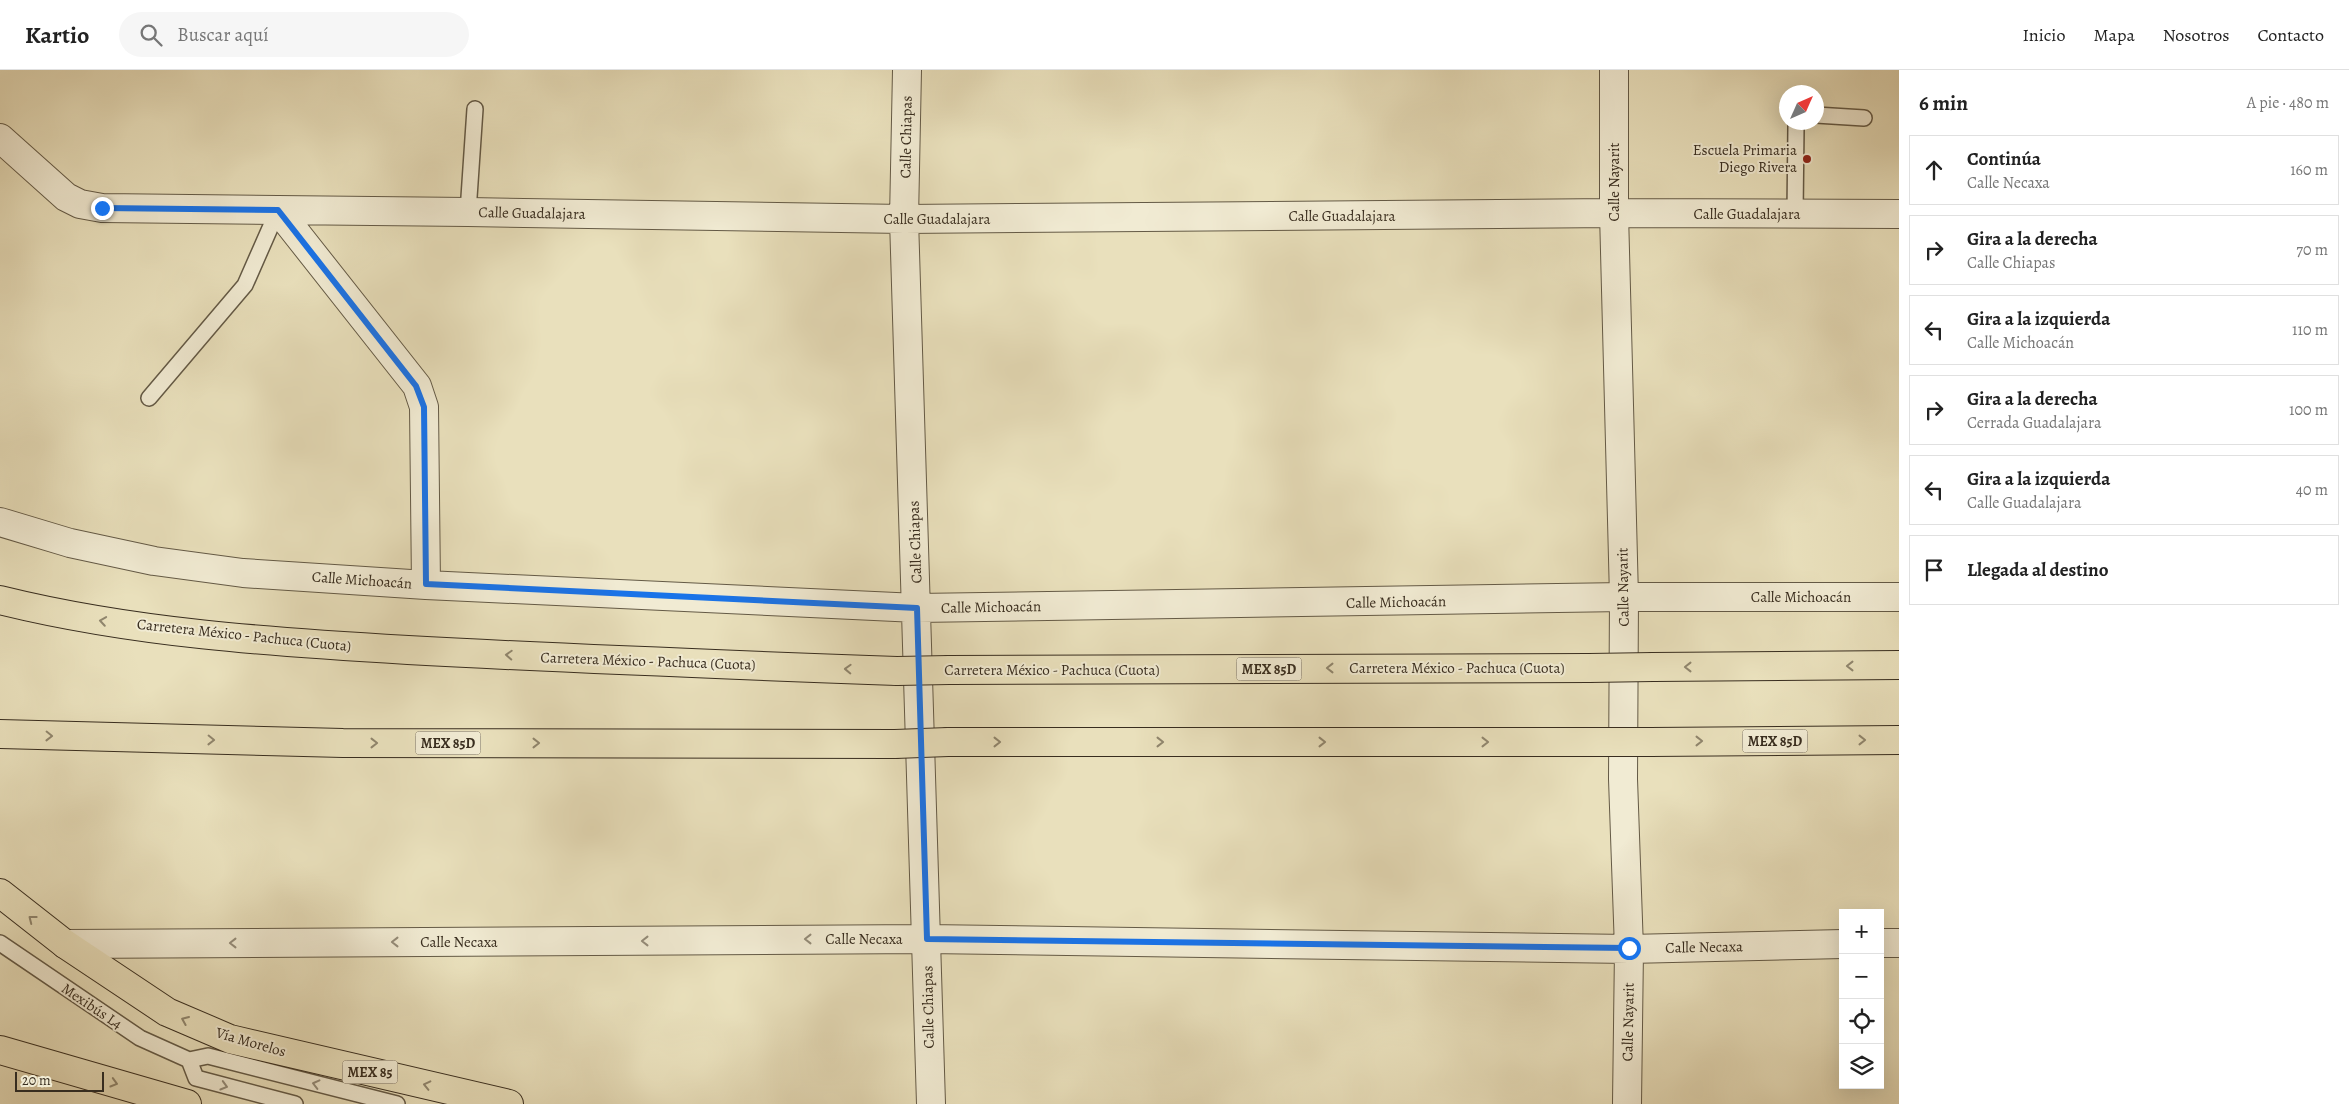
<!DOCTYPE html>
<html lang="es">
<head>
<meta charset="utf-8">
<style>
	body { margin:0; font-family:Alegreya,serif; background:#f6f6f6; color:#222 }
	.controls { position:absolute; right:15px; bottom:15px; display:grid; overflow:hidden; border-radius:0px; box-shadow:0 5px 20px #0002 }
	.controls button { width:45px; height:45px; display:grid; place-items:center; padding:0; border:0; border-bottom:1px solid #e0e0e0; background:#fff; color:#222; font:25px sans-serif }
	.compass { position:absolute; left:1779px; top:15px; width:45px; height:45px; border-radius:50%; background:#fff; box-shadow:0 5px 20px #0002; rotate:45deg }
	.scale { position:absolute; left:15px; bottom:12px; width:89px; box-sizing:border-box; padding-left:5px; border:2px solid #382d1f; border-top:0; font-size:14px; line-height:18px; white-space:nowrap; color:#382d1f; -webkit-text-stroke:4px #f1ebd3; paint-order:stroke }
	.stop { position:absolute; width:15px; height:15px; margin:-11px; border:4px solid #1a73e8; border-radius:50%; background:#fff }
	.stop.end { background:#1a73e8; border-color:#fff; box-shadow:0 1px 5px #0008 }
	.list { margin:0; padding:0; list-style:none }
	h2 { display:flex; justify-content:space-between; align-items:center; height:65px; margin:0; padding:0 20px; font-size:21px }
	h2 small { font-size:16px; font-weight:400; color:#767676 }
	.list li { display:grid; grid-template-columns:32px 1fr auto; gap:15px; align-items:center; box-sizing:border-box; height:70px; margin:0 10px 10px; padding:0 10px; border:1px solid #e0e0e0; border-radius:0px }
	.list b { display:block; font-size:19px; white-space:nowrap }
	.list p { margin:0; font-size:16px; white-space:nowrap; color:#767676 }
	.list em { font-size:16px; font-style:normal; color:#767676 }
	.icon { flex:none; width:28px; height:28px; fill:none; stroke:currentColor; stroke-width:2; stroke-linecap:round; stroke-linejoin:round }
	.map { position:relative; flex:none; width:1899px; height:1034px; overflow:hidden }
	header { display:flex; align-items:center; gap:30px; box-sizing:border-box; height:70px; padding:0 25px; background:#fff; border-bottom:1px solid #e0e0e0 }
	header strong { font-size:24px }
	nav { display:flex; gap:28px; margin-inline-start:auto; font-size:18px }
	.search { width:350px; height:45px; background:#f6f6f6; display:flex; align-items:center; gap:12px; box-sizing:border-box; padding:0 18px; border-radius:28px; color:#767676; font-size:19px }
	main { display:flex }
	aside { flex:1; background:#fff }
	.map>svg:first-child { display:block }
</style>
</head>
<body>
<header>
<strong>Kartio</strong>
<div class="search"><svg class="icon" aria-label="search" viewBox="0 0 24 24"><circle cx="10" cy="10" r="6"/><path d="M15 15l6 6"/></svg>Buscar aquí</div>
<nav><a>Inicio</a><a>Mapa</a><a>Nosotros</a><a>Contacto</a></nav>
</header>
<main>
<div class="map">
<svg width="1899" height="1034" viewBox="0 0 1899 1034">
	<rect width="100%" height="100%" fill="#e9e0bc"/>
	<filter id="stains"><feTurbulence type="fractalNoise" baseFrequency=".004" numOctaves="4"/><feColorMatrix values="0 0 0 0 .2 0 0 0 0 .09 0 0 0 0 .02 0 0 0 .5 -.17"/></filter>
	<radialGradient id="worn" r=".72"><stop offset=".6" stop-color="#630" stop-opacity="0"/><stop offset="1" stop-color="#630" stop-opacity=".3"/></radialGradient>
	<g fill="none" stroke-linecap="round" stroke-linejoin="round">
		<g stroke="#645a46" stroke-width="18">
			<path id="lane" d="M1816,45L1864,48
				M468,142L475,39
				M1795,144L1796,57L1797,52
				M149,328L245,215L278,140
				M0,873L140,968L189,990L208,986L397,1034
				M189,990L196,1008L295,1034"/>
		</g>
		<g stroke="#645a46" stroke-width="30">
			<path id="street" d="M907,0L904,149L931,1034
				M1614,0V143L1624,527L1623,709L1629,879L1627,1034
				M0,68L66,127L80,134L102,138L468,142L904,149L1614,143L1899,144
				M278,140L417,316L424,337L426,515
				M0,452L70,473L154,491L243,503L426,515L917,538L1624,527H1899
				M1880,873H1899
				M65,874L927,869L1629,879L1843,874"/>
		</g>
		<g stroke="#382d1f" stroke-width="30">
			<path id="primary" d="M0,823L65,874L167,942L230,969L509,1034
				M0,980L187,1034"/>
		</g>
		<g stroke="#382d1f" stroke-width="30">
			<path id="highway" d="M0,530C133,563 272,572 408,580C571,589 734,595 897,601
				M1653,597L1899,595
				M949,600L1589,598
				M0,664L343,673L895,674
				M948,672H1585
				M1650,672L1899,670"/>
		</g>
		<use href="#lane" stroke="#f1ebd3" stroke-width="15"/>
		<use href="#street" stroke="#f1ebd3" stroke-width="28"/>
		<use href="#primary" stroke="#e9e0bc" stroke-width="28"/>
		<use href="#highway" stroke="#e9e0bc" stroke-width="28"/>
		<g stroke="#382d1f" stroke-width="30" stroke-linecap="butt">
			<path id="highway-bridge" d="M1589,598L1653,597
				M897,601L949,600
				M1585,672H1650
				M895,674L948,672"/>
		</g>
		<use href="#highway-bridge" stroke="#e9e0bc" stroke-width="28"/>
	</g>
	<defs><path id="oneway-chevron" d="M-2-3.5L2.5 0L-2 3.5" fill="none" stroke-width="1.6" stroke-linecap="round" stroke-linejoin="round" transform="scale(1.25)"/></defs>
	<g stroke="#90866e">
		<use href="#oneway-chevron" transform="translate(103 551) rotate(-171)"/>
		<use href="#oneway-chevron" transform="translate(509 585) rotate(-177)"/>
		<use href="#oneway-chevron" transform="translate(1850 596) rotate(180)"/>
		<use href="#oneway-chevron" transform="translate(1688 597) rotate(180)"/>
		<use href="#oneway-chevron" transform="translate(1330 598) rotate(180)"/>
		<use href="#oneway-chevron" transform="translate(848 599) rotate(-178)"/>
		<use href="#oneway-chevron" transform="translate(49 666) rotate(1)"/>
		<use href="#oneway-chevron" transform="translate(211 670) rotate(1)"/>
		<use href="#oneway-chevron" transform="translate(1862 670)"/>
		<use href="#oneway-chevron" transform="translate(1699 671)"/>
		<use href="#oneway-chevron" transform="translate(997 672)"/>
		<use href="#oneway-chevron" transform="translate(1160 672)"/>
		<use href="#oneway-chevron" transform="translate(1322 672)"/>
		<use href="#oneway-chevron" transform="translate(1485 672)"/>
		<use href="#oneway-chevron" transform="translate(374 673)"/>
		<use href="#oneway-chevron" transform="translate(536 673)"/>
		<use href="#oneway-chevron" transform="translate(32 849) rotate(-142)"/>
		<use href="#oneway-chevron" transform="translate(185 950) rotate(-157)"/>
		<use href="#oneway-chevron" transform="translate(114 1013) rotate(16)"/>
		<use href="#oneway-chevron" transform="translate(427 1015) rotate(-167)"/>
	</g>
	<g stroke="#948c79">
		<use href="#oneway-chevron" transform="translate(808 869) rotate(180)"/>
		<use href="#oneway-chevron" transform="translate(645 871) rotate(180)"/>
		<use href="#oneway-chevron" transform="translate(395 872) rotate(180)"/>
		<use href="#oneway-chevron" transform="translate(233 873) rotate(180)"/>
		<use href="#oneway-chevron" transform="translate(316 1014) rotate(-166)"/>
		<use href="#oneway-chevron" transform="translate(224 1016) rotate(16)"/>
	</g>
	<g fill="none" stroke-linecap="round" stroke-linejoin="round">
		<path stroke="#1a73e8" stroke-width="6" d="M102,138L278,140L416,316L424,337L426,514L917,538L927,869L1629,878"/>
	</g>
	<circle fill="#8f2418" stroke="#f1ebd3" stroke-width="2" cx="1807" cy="89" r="5"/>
	<g text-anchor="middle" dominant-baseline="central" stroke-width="4" stroke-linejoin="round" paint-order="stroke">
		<g fill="#f1ebd3" stroke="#706655" stroke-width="1">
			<rect x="1236.5" y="587.5" width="65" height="23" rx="4"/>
			<rect x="1742.5" y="659.5" width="65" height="23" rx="4"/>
			<rect x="415.5" y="661.5" width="65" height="23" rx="4"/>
			<rect x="342.5" y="990.5" width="55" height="23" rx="4"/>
		</g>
		<g font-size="14" font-weight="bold" fill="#382d1f">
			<text x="1269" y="599">MEX 85D</text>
			<text x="1775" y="671">MEX 85D</text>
			<text x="448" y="673">MEX 85D</text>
			<text x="370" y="1002">MEX 85</text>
		</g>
		<g font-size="15" fill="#382d1f" stroke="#f1ebd3">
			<text transform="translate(906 67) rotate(-89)">Calle Chiapas</text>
			<text transform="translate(1614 112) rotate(-90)">Calle Nayarit</text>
			<text transform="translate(532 143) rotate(1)">Calle Guadalajara</text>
			<text x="1747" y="144">Calle Guadalajara</text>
			<text x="1342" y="146">Calle Guadalajara</text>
			<text x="937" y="149">Calle Guadalajara</text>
			<text transform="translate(915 472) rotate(-92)">Calle Chiapas</text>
			<text transform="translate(362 510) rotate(4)">Calle Michoacán</text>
			<text transform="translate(1623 517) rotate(-91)">Calle Nayarit</text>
			<text x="1801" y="527">Calle Michoacán</text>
			<text transform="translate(1396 532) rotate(-1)">Calle Michoacán</text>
			<text transform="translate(991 537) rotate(-1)">Calle Michoacán</text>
			<text transform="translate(244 565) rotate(6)">Carretera México - Pachuca (Cuota)</text>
			<text transform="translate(648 591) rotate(2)">Carretera México - Pachuca (Cuota)</text>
			<text x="1457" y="598">Carretera México - Pachuca (Cuota)</text>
			<text x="1052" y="600">Carretera México - Pachuca (Cuota)</text>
			<text x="864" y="869">Calle Necaxa</text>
			<text x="459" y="872">Calle Necaxa</text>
			<text transform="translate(1704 877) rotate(-1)">Calle Necaxa</text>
			<text transform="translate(92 936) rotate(34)">Mexibús L4</text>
			<text transform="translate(928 937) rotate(-91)">Calle Chiapas</text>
			<text transform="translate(1628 952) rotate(-89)">Calle Nayarit</text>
			<text transform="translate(251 972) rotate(16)">Vía Morelos</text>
		</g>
		<g font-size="15" fill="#382d1f" stroke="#f1ebd3" text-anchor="end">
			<text x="1797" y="80">Escuela Primaria<tspan x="1797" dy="17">Diego Rivera</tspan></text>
		</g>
	</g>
	<rect width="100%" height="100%" filter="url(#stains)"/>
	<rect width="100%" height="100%" fill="url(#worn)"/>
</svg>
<div class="controls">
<button>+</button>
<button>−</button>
<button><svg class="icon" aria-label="locate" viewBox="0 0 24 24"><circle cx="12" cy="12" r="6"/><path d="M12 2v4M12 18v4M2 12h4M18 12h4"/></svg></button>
<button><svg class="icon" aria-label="layers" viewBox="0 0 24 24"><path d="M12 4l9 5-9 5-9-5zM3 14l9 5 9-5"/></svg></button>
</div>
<svg class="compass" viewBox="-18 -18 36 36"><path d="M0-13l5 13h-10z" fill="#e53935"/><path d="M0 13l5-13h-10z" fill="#767676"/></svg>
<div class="scale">20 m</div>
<div class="stop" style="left:1629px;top:878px"></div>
<div class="stop end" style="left:102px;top:138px"></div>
</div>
<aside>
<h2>6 min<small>A pie · 480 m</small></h2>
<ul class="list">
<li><svg class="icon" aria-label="ahead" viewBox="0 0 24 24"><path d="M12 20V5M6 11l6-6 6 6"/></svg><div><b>Continúa</b><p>Calle Necaxa</p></div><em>160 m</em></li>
<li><svg class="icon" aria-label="right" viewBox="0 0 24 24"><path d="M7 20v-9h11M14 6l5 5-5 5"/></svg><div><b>Gira a la derecha</b><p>Calle Chiapas</p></div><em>70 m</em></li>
<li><svg class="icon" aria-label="left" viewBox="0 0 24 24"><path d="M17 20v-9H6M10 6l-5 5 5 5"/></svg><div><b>Gira a la izquierda</b><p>Calle Michoacán</p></div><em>110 m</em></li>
<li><svg class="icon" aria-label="right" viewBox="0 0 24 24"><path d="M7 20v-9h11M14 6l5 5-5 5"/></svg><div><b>Gira a la derecha</b><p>Cerrada Guadalajara</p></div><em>100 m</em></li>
<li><svg class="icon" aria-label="left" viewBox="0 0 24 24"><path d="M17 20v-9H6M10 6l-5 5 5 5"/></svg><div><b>Gira a la izquierda</b><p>Calle Guadalajara</p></div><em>40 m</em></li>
<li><svg class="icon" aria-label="arrive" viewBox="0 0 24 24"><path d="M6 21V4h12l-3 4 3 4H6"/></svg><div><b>Llegada al destino</b></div></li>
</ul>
</aside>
</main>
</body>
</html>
